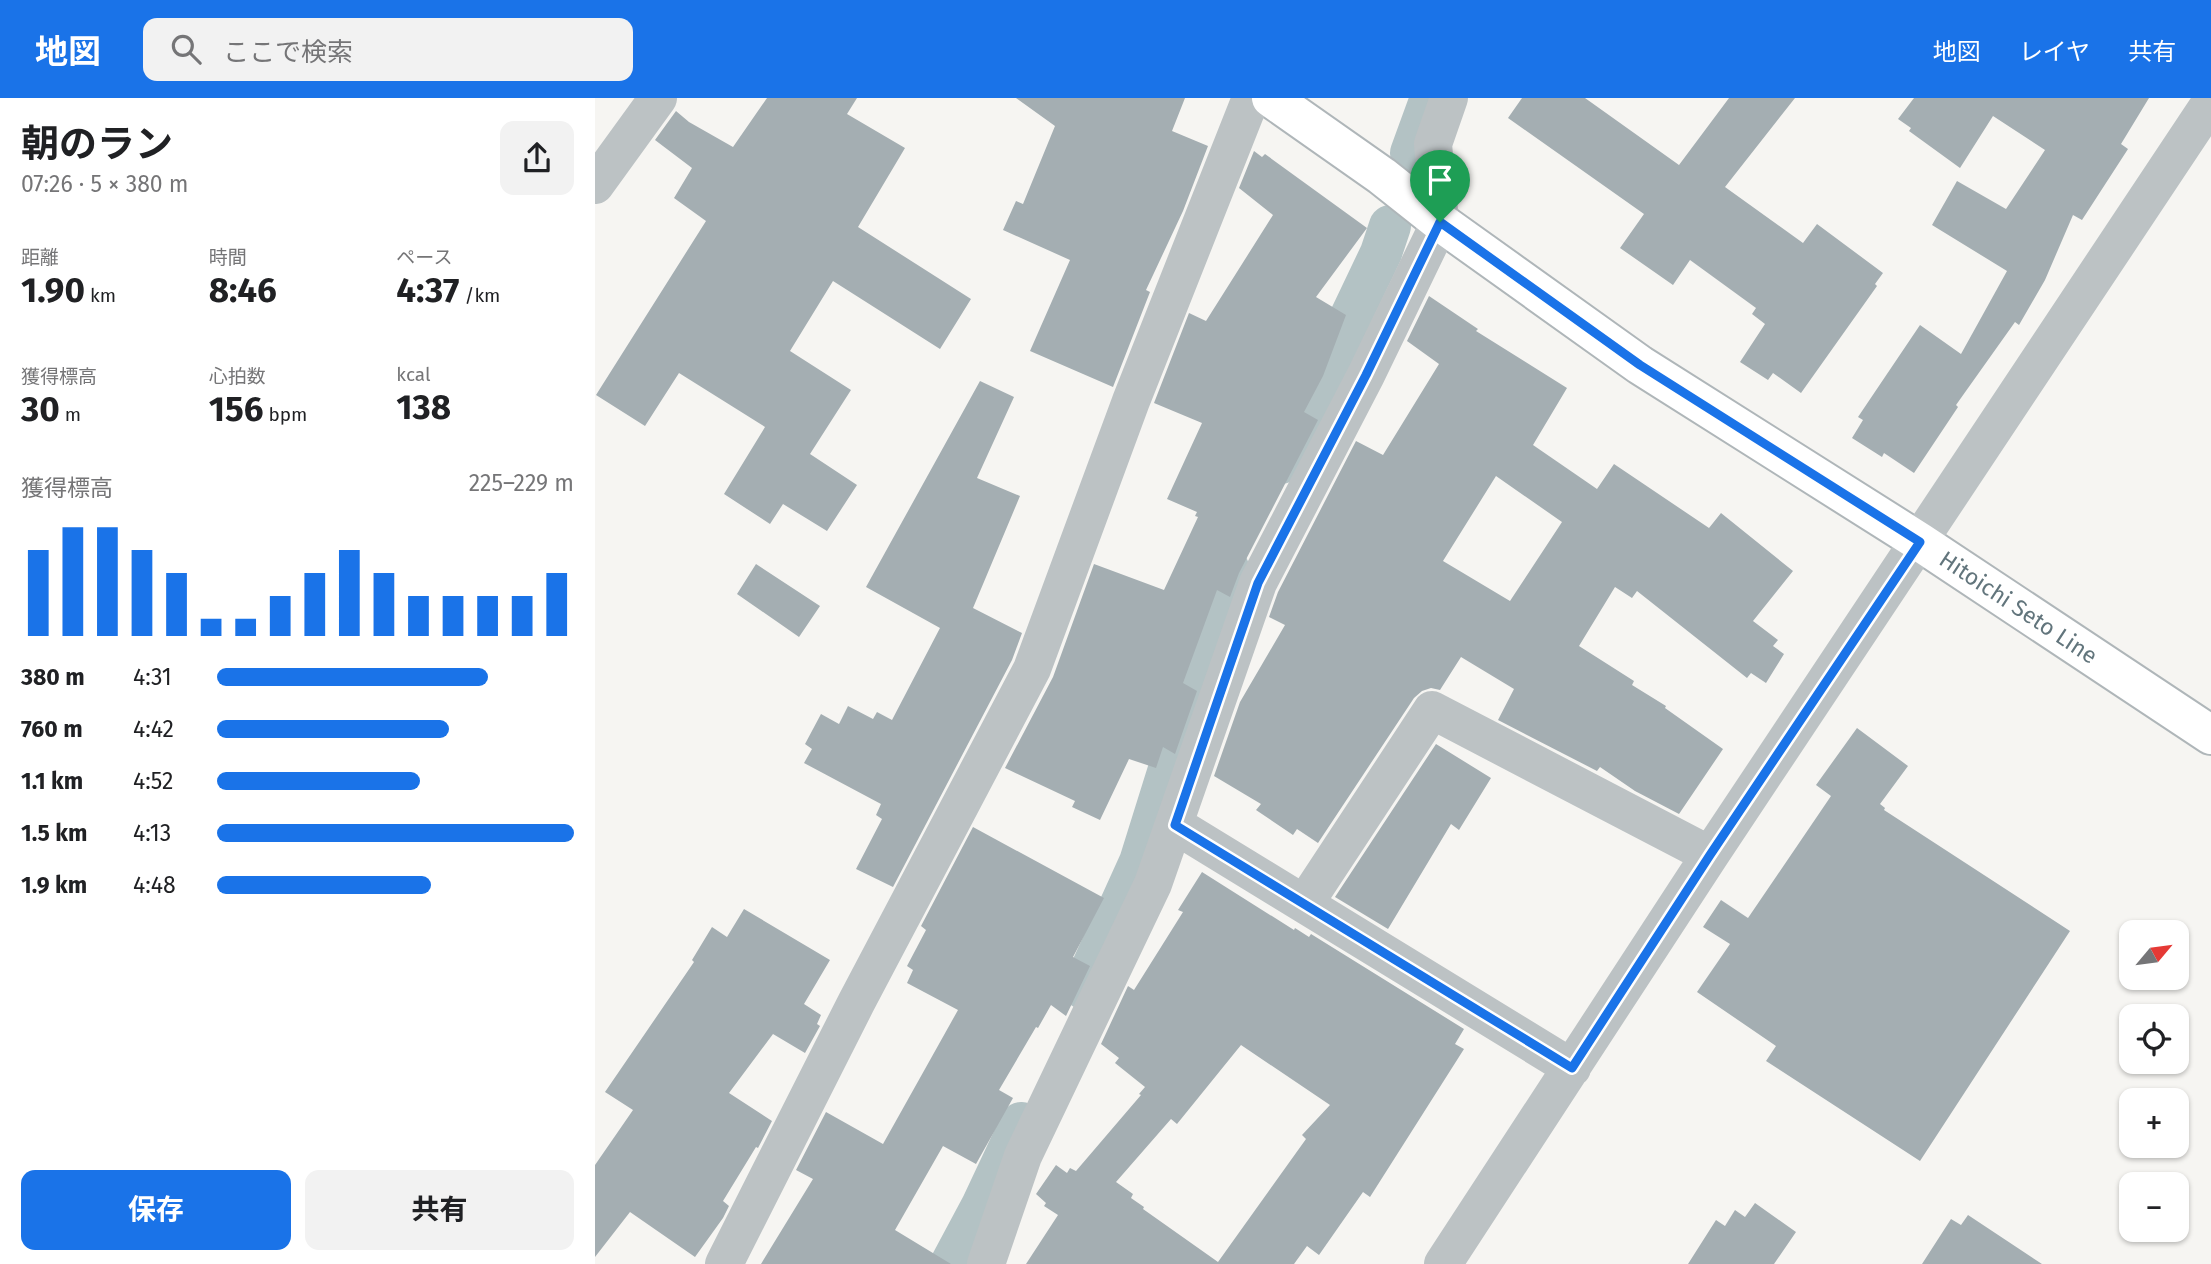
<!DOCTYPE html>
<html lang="ja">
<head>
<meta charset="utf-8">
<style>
	body { margin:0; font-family:"Fira Sans","Noto Sans JP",sans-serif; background:#f2f2f2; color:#202124; height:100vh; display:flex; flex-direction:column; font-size:26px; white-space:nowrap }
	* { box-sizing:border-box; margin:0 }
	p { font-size:23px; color:#757577 }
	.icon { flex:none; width:38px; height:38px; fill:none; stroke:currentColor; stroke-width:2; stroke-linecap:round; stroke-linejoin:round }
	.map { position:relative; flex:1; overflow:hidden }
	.panel { display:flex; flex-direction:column; background:#fff; width:595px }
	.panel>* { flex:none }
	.needle { width:46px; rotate:61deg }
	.tools { position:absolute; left:1524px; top:822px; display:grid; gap:14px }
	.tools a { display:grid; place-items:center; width:70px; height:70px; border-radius:14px; background:#fff; box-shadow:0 2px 5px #0004; font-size:35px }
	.pin { position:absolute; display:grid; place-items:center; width:60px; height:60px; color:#fff; margin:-72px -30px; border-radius:50% 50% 50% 0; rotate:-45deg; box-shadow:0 0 7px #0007 }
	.pin .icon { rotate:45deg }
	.round { display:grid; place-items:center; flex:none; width:74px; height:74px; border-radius:14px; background:#f2f2f2 }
	.overview { display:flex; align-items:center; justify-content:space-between; height:119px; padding:0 21px }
	h1 { font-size:38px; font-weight:700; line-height:52px }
	.figures { display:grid; grid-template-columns:repeat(3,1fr); gap:10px; height:119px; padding:7px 21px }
	.figures div { display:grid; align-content:center }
	.figures b { font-size:35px; font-weight:700 }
	.figures small { font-size:19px; font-weight:400 }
	.figures p { font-size:19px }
	.chart { height:196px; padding:14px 21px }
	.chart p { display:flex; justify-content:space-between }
	.chart svg { width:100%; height:126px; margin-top:7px; stroke:#1a73e8; stroke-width:6 }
	.cta { display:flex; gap:14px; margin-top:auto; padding:14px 21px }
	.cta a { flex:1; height:80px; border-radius:14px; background:#1a73e8; color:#fff; font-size:28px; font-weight:700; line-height:80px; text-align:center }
	.cta a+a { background:#f2f2f2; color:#202124 }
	ul { padding:0 21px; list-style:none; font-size:23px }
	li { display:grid; grid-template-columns:112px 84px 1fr; align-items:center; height:52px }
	li i { height:18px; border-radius:9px; background:#1a73e8 }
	header { display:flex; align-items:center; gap:42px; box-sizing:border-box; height:98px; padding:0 35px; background:#1a73e8; color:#fff }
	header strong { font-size:33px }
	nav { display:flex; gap:38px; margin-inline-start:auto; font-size:24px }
	.search { width:490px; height:63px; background:#f2f2f2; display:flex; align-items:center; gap:18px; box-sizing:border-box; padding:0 24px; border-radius:14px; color:#757577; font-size:26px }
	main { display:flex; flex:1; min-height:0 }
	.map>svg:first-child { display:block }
</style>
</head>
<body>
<header>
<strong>地図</strong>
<div class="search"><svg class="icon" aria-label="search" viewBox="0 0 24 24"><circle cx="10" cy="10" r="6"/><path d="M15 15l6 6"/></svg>ここで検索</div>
<nav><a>地図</a><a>レイヤ</a><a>共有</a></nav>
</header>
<main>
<section class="panel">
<div class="overview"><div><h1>朝のラン</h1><p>07:26 · 5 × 380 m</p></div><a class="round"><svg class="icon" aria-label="share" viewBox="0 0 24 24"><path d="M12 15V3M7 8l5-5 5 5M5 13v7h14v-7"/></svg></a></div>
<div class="figures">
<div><p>距離</p><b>1.90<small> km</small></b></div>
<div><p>時間</p><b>8:46</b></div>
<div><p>ペース</p><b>4:37<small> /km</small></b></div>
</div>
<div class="figures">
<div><p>獲得標高</p><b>30<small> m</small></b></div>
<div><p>心拍数</p><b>156<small> bpm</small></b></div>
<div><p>kcal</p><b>138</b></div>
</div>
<div class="chart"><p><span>獲得標高</span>225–229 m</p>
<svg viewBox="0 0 160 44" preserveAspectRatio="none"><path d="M5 44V14M15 44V6M25 44V6M35 44V14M45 44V22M55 44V38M65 44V38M75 44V30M85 44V22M95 44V14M105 44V22M115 44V30M125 44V30M135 44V30M145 44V30M155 44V22"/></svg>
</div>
<ul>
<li><b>380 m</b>4:31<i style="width:76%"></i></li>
<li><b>760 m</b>4:42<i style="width:65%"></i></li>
<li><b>1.1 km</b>4:52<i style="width:57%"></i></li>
<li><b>1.5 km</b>4:13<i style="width:100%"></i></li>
<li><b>1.9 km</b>4:48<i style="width:60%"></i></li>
</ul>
<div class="cta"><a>保存</a><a>共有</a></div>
</section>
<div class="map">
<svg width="1616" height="1166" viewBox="0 0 1616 1166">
	<rect width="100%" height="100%" fill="#f6f5f2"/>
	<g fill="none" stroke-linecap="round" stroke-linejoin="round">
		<path stroke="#b3c2c4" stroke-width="42" d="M816 55 836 0
			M686 365 786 155 795 128
			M488 890 545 764 585 636 615 506 633 470
			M356 1166 387 1108 426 1025"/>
	</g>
	<path fill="#a4aeb2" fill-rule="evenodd" d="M172 0H262L252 16 310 50 263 129 376 201 345 251 238 183 195 253 256 292 215 356 262 387 232 433 188 406 175 426 129 396 170 329 84 275 50 328 1 297 111 123 79 100 97 70 60 42 81 13 94 24 138 49Z
		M421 0H590L577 33 613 48 588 113 551 192 555 194 518 289 435 253 475 162 408 132 421 103 428 106 460 28Z
		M927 0H990L1084 67 1134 0H1200L1130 89 1208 145 1222 126 1288 175 1280 186 1282 188 1206 295 1178 275 1173 282 1145 264 1170 226 1157 216 1161 210 1095 162 1078 187 1025 150 1049 116 913 20Z
		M1319 0H1554L1526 46 1533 51 1487 122 1478 117 1450 182 1424 227 1420 224 1361 307 1363 309 1319 375 1289 355 1287 359 1257 340 1268 322 1263 319 1325 227 1366 256 1412 173 1337 127 1362 83 1411 111 1450 52 1398 18 1365 70 1314 33 1316 30 1303 21Z
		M659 53 667 59 670 56 772 130 721 199 751 217 728 278 709 314 723 322 644 475 635 499 622 492 588 585 602 593 580 656 568 649 561 670 534 661 505 722 477 709 480 703 410 670 458 579 499 466 569 492 603 419 600 418 602 414 572 401 607 325 559 305 594 215 611 223 678 117 644 90Z
		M834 198 883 231 881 233 972 290 938 347 1002 391 1019 366 1114 430 1126 415 1198 473 1158 523 1183 542 1178 548 1189 556 1171 585 1156 575 1152 580 1042 493 1037 500 1020 489 984 548 1039 583 1037 587 1071 608 1070 610 1128 651 1084 716 1040 693 1005 669 1002 673 903 622 919 591 866 559 845 592 836 590 827 593 819 600 723 745 702 731 698 737 661 712 666 706 619 678 645 604 690 527 674 519 683 494 761 343 788 357 844 266 812 243ZM901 378 967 424 915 503 848 463Z
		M385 283 419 299 382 380 425 398 378 510 427 535 417 562 298 789 261 771 287 721 281 717 286 706 209 665 217 651 210 646 226 616 244 626 253 608 278 621 282 614 297 622 345 530 271 489Z
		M161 466 225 508 204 539 142 496Z
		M1262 630 1313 668 1285 706 1290 710 1289 712 1475 833 1325 1063 1171 963 1181 948 1102 894 1135 846 1108 829 1126 802 1153 820 1236 698 1221 687Z
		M841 646 896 680 864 732 856 726 793 831 740 799Z
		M378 729 509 800 478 859 495 868 471 918 456 907 443 930 441 929 404 992 418 1000 381 1066 348 1048 300 1132 356 1166H166L218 1081 201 1072 231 1014 288 1046 363 912 312 885 318 872 312 868 331 832 326 828Z
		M607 774 699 832 700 830 714 839 716 836 869 931 860 946 869 951 775 1099 768 1094 724 1157 712 1148 699 1166H431L463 1117 449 1108 451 1105 441 1096 461 1067 472 1075 475 1070 481 1073 546 997 544 996 550 989 520 965 524 960 506 946 533 888 539 892 588 814 583 812ZM646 947 735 1007 707 1037 711 1041 623 1164 548 1111 549 1109 536 1100 538 1096 521 1084 576 1021 582 1026Z
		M149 811 235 862 209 906 226 917 222 926 225 928 210 955 178 936 134 995 177 1023 163 1050 161 1049 128 1103 134 1108 128 1120 100 1159 35 1114 0 1159V1067L38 1012 10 994 99 864 97 862 117 829 132 839Z
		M1160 1105 1201 1134 1179 1166H1093L1121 1122 1130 1128 1140 1112 1150 1119Z
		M1373 1117 1447 1166H1327L1356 1121 1366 1127Z"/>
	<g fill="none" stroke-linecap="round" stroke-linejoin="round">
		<g stroke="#afb6b9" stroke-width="42">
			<g id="secondary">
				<path id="s1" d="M676 0 787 78 845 124 1045 267 1325 444 1616 637"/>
			</g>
		</g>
		<path stroke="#bcc2c4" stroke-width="38" d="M0 87 63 0
			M580 727 977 970
			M710 805 837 612 1115 757
			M129 1166 261 905 437 571 536 303 656 0
			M391 1166 428 1058 558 786 663 485 771 277 845 124 838 46 854 0
			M848 1166 1115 757 1616 4"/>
		<use href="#secondary" stroke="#fff" stroke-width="38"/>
	</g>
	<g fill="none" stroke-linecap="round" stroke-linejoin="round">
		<g stroke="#fff" stroke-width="14">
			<path id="route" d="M845 124 1045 267 1325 444 1115 757 977 970 580 727 663 485 771 277Z"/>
		</g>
		<use href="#route" stroke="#1a73e8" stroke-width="9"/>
	</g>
	<g text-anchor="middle" stroke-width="7" stroke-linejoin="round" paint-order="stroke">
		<g font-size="23" fill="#62757c" stroke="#fff">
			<text dy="8" stroke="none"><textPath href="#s1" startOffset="905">Hitoichi Seto Line</textPath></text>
		</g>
	</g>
</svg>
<div class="tools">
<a><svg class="needle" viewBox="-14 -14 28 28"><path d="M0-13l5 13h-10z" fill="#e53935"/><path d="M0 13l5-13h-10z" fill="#757577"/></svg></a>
<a><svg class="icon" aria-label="locate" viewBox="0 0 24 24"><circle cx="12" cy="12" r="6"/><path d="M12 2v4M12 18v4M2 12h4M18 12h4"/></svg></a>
<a>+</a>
<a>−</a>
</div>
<div class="pin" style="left:845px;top:124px;background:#1e9e55"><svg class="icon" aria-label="arrive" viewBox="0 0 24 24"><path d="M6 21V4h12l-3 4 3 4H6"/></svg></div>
</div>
</main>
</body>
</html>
